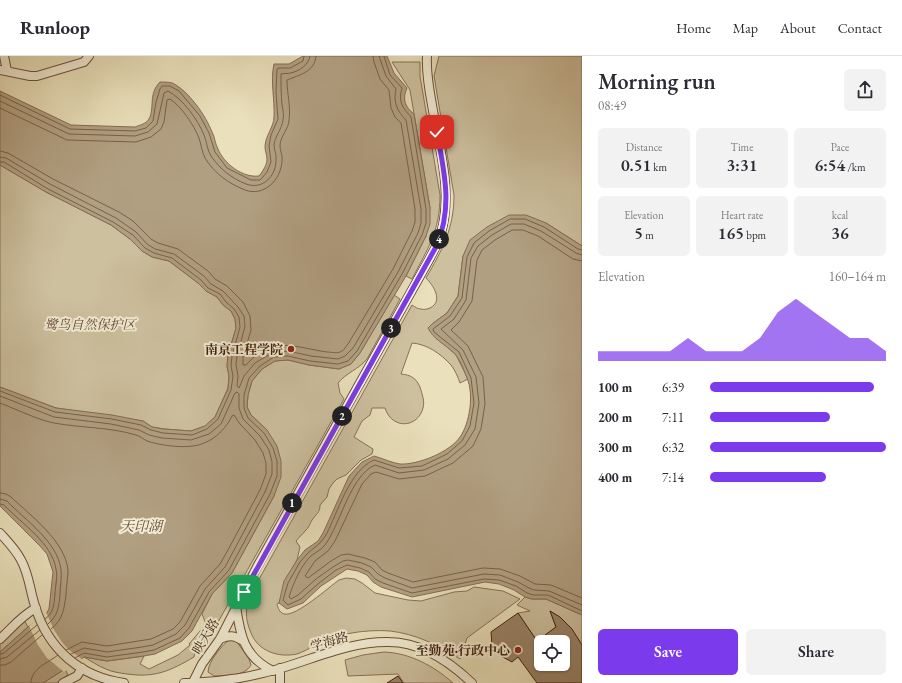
<!DOCTYPE html>
<html lang="en">
<head>
<meta charset="utf-8">
<style>
	body { margin:0; font-family:"EB Garamond","Noto Serif SC",serif; background:#f2f2f3; color:#2b2b33; height:100vh; display:flex; flex-direction:column; font-size:15px; white-space:nowrap }
	* { box-sizing:border-box; margin:0 }
	p { font-size:13px; color:#7c7c81 }
	.icon { flex:none; width:22px; height:22px; fill:none; stroke:currentColor; stroke-width:2; stroke-linecap:round; stroke-linejoin:round }
	.map { position:relative; flex:1; overflow:hidden }
	.side { display:flex; flex-direction:column; background:#fff; width:320px }
	.side>* { flex:none }
	.fabs { position:absolute; left:534px; top:579px; display:grid; gap:8px }
	.fabs a { display:grid; place-items:center; width:36px; height:36px; border-radius:6px; background:#fff; box-shadow:0 1px 3px #0004; font-size:20px }
	.pin { position:absolute; display:grid; place-items:center; width:34px; height:34px; color:#fff; margin:-17px; border-radius:8px; box-shadow:0 2px 6px #0006 }
	.km { position:absolute; width:20px; height:20px; margin:-10px; border-radius:50%; background:#222; color:#fff; font-size:11px; line-height:20px; text-align:center }
	.round { display:grid; place-items:center; flex:none; width:42px; height:42px; border-radius:6px; background:#f2f2f3 }
	.overview { display:flex; align-items:center; justify-content:space-between; height:68px; padding:0 16px }
	h1 { font-size:22px; font-weight:600; line-height:30px }
	.metrics { display:grid; grid-template-columns:repeat(3,1fr); gap:6px; height:68px; padding:4px 16px }
	.metrics div { display:grid; align-content:center; border-radius:6px; background:#f2f2f3; text-align:center }
	.metrics b { font-size:17px; font-weight:600 }
	.metrics small { font-size:11px; font-weight:400 }
	.metrics p { font-size:11px }
	.chart { height:112px; padding:8px 16px }
	.chart p { display:flex; justify-content:space-between }
	.chart svg { width:100%; height:72px; margin-top:4px; fill:#7c3aed; opacity:.7 }
	.button { display:flex; gap:8px; margin-top:auto; padding:8px 16px }
	.button a { flex:1; height:46px; border-radius:6px; background:#7c3aed; color:#fff; font-size:16px; font-weight:600; line-height:46px; text-align:center }
	.button a+a { background:#f2f2f3; color:#2b2b33 }
	ul { padding:0 16px; list-style:none; font-size:13px }
	li { display:grid; grid-template-columns:64px 48px 1fr; align-items:center; height:30px }
	li i { height:10px; border-radius:5px; background:#7c3aed }
	header { display:flex; align-items:center; gap:24px; box-sizing:border-box; height:56px; padding:0 20px; background:#fff; border-bottom:1px solid #e1e1e2 }
	header strong { font-size:19px }
	nav { display:flex; gap:22px; margin-inline-start:auto; font-size:14px }
	main { display:flex; flex:1; min-height:0 }
	.map>svg:first-child { display:block }
</style>
</head>
<body>
<header>
<strong>Runloop</strong>
<nav><a>Home</a><a>Map</a><a>About</a><a>Contact</a></nav>
</header>
<main>
<div class="map">
<svg width="582" height="627" viewBox="0 0 582 627">
	<rect width="100%" height="100%" fill="#eae1bc"/>
	<filter id="stains"><feTurbulence type="fractalNoise" baseFrequency=".005" numOctaves="4"/><feColorMatrix values="0 0 0 0 .2 0 0 0 0 .09 0 0 0 0 .02 0 0 0 .5 -.17"/></filter>
	<radialGradient id="worn" r=".72"><stop offset=".6" stop-color="#630" stop-opacity="0"/><stop offset="1" stop-color="#630" stop-opacity=".3"/></radialGradient>
	<path fill="#cdc09f" stroke="#887057" d="M439 0H582V190L546 167 463 200 458 240 447 257 432 268 445 289 456 299 468 323 460 327C458 321 455 314 451 309 441 298 427 288 412 287L401 318C411 319 416 322 420 331 422 338 425 345 423 352 418 372 392 374 385 352H372L370 359 362 365 354 381 373 393 372 398 361 404 346 419 337 423 333 427 329 433 327 441 320 449C320 457 316 458 312 464 310 467 309 472 305 475 302 479 299 481 296 485L300 491 297 504 279 547 277 548C278 552 279 556 284 558 296 561 329 531 339 524L346 522 355 523 362 527 375 537 408 544 421 545 454 536 467 535 474 531 503 535 520 543 467 582 460 603C438 589 416 578 390 575 377 574 360 575 347 578 337 580 326 585 316 589 310 592 303 596 297 598 278 602 258 595 251 577 244 560 245 550 253 534L412 249C415 251 418 253 421 253 425 254 427 253 430 252 444 245 433 229 426 222 442 194 454 173 454 139L434 20Z
		M392 6H420V20L440 139C440 175 428 192 412 223L406 220 426 180 430 152 410 34Z
		M0 109 46 136 111 169 130 183 142 195 152 201 169 205 198 227 206 235 217 241 223 249 231 255 235 263 236 272 228 299 227 310 229 320 228 332 215 361 205 370 191 375 164 373 152 371 143 365 56 352 0 331Z
		M394 239 400 243 367 303C359 313 346 317 338 327L340 337 344 343 213 575 199 594 195 595 194 601C170 615 155 622 127 618 120 617 112 616 106 613 98 610 91 605 84 601L107 605 144 600 140 608 149 613 178 599 190 589 189 588 206 568 202 558 212 538 232 517 274 440 267 374 251 359 247 351 248 339 252 325 262 313 275 305 288 304 309 309 339 313 351 308 360 297Z
		M525 541 532 543H546L582 559V589C573 575 565 564 550 555L556 571 537 585 518 557 530 555 517 549Z
		M24 564 28 571 0 596V586Z
		M230 583 237 586 249 603 251 609C244 621 226 619 214 620L208 616C208 606 222 589 230 583Z
		M384 596C410 597 434 610 453 627H404L398 618 348 620 345 604 363 599Z
		M65 613 68 619 56 627H43Z"/>
	<path fill="#b19f81" stroke="#856c53" d="M303 0H387L394 17 407 32C402 43 405 51 414 58L430 152V168L426 180 406 220 360 297 351 308 339 313 309 309 288 304 275 305 262 313 252 325 248 339 247 351 251 359 267 374 277 390 281 405V421L274 440 232 517 212 538 192 575 182 585 155 598 144 600 107 605 84 601 43 627H0V596L28 571 46 558 49 553 53 516 47 498 40 490 0 450V331L56 352 112 359 143 365 152 371 164 373 191 375 205 370 215 361 228 333 229 320 227 310 228 299 236 272 235 263 231 255 223 249 217 241 206 235 198 227 169 205 152 201 142 195 130 183 111 169 46 136 0 109V35L71 69 135 71C140 69 146 68 149 63 155 52 148 38 160 26 164 26 169 26 172 27 188 34 206 60 212 76 215 81 215 88 218 93 224 108 243 122 259 120 263 115 267 109 267 103 267 99 265 95 265 91 265 80 274 71 274 61 275 43 270 26 274 8H289Z
		M509 159H526L546 167 582 190V559L546 543H532L525 541 514 534 499 528 485 526 412 541 381 531 373 526 367 519 358 515 347 513 321 530 303 547 287 553 279 547 284 525 297 504 305 494 318 485 323 477 349 420 362 406 374 400C382 402 392 407 400 408 418 409 450 396 460 381 470 367 474 338 467 322 464 314 460 303 454 297 446 289 433 283 428 272L432 268 447 257 458 240 463 200 470 184 487 171Z"/>
	<path fill="#eae1bc" d="M46 556 54 574 62 586 69 594 82 603 64 616 47 602 38 589 29 570Z"/>
	<g fill="none" stroke-linecap="round" stroke-linejoin="round">
		<path stroke="#7a6048" stroke-width="1" d="M0 39 70 73 135 75 146 72 153 65 156 46 160 33 162 30H170L179 35 200 60 209 77 215 96 227 112 251 124H260L262 122 267 116 271 106 269 90 271 79 278 63 276 36 277 13 279 12H290L303 5 304 0
			M0 45 69 78 135 80 148 76 157 68 164 37 168 35C183 43 198 64 204 79 207 86 207 94 211 100 220 113 231 122 246 128 262 134 276 121 276 104 277 99 274 94 274 89 275 80 282 73 283 64 284 59 283 54 282 49 281 39 281 29 281 18 285 17 287 18 291 17 299 15 309 9 310 0
			M0 52 67 84 136 86 151 81 161 73 164 66 167 44 170 43C181 50 194 69 199 82 201 88 202 96 205 102 215 118 228 127 245 134 264 141 281 124 282 105 283 100 280 95 280 90 280 80 289 73 289 64 291 51 287 38 287 24 299 19 315 16 316 0
			M0 95 8 97 53 123 119 156 133 165 151 183 158 187 178 193 208 215 215 223 227 230 243 246 250 260 251 274 243 301V309H246C273 279 292 291 327 296 331 296 338 298 342 295 344 294 346 290 348 288L393 213 412 175 415 166V153L401 67 395 61 391 52 389 34 380 23 374 6 373 0
			M0 101 6 102 50 128 116 162 136 176 147 188 155 193 174 198 204 220 211 228 223 235 238 251 244 260 245 270 237 300 236 309 238 320 237 330 239 332 244 320 255 307 272 297 288 295 311 300 338 303 345 300 353 292 398 216 418 177 421 167V153L406 64C397 55 393 46 396 33L386 20 379 0
			M0 106H4L48 133 113 166 133 179 145 192 154 197 172 202 201 224 208 232 220 238 226 246 234 253 239 261 240 271 232 300 231 310 233 320 231 334 218 363 207 373 192 379 163 377 151 374 141 369 112 363 55 356 0 335
			M582 194 578 193 544 171 525 163H510L489 175 474 187 467 201 462 242 450 260 433 273 434 276 459 296 471 322 474 347 470 370 462 385 447 398 422 410 399 412 374 404C349 415 338 456 326 479L320 487 308 497 300 506 288 527 283 544 288 549 301 543 319 527 336 514 347 509 360 512 369 516 375 523 383 527 412 537 484 523 499 524 516 530 527 537 533 539H548L582 555
			M582 199 576 197 541 175 524 168H511L492 179 478 190 471 202 466 244 454 263 441 273 463 294 476 321 479 347 475 373 465 389 448 403 424 414 399 417 375 409C350 420 341 467 325 489 321 494 316 496 311 500 301 509 293 528 289 541L291 543 298 539 316 523 333 511 343 505 348 504 362 507 371 511 378 518 385 522 412 532 484 518 500 519 518 526 529 532 534 534 549 535 582 549
			M582 205 573 203 538 180 523 174H512L495 184 482 194 477 204 472 245 459 266 451 274 468 290 483 321 485 348 481 373 473 390 453 407 425 420 399 423 376 416 371 418 362 428 335 485 328 495 315 505 305 520 308 522 331 505 341 499 348 498 365 502 375 506 382 514 388 517 413 526 483 512 500 513 520 520 535 528 551 529 582 542
			M0 340 54 361 111 368 139 374 149 379 162 382 191 384 209 378 221 368 235 337 237 336 239 338V352L243 363 260 380 269 394 272 406V418L265 436 225 511 205 533 185 569 176 578 153 589 142 591 107 596 84 592 71 598
			M0 347C16 353 38 364 54 367 81 372 110 371 136 379 140 380 143 383 147 385 159 389 180 392 193 390 210 388 225 375 232 360L234 359 240 368 255 384 263 397 266 407V418L260 434 228 494 220 508 200 530 180 566 173 573 151 583 107 590 82 586 66 594
			M0 437 6 438 11 441C31 460 65 485 68 514 68 522 66 531 66 539 64 553 63 564 51 573
			M0 443 7 445C26 465 58 486 61 514 62 521 60 530 60 538 59 550 58 560 48 568
			M0 448 4 449C22 468 52 487 56 513 58 521 55 531 55 538 54 548 54 557 45 563
			M0 598 4 597 37 569
			M75 602 84 597 107 601 143 596 154 594 180 582 189 572 209 536 229 514 270 438 277 420V405L273 392 264 377 248 362 244 352V339L249 322 260 310 274 301 288 300 310 305 338 308 348 305 357 295 402 218 422 179 426 167V153L411 61C402 51 398 46 402 32L390 19 384 0
			M0 603 7 601 40 574
			M0 609H5L11 606 42 579
			M31 627C31 612 48 607 58 599"/>
	</g>
	<path fill="#998469" stroke="#42200f" fill-rule="evenodd" d="M550 555 560 561 572 573 582 589V627H537L518 601 512 606 499 599 492 590 491 576 518 557 537 585 556 571ZM541 586H563V608H541Z
		M398 620 403 627H387Z"/>
	<g fill="none" stroke-linecap="round" stroke-linejoin="round">
		<g stroke="#6c503a" stroke-width="10">
			<path id="minor" d="M4 0 7 15
				M0 14 30 20H37L84 6 89 0
				M0 477C8 486 16 494 21 504 29 518 30 535 35 550 48 593 80 621 124 627
				M236 550C240 579 244 601 273 615
				M0 583C12 572 21 560 36 552
				M220 583C229 579 234 579 243 585
				M280 612V627
				M63 627 77 620 82 612
				M184 627C200 626 216 626 232 623 245 622 258 618 271 615 310 605 348 585 389 586 420 586 450 606 472 627
				M193 627V626L202 608 220 583 258 509 430 202C434 194 439 186 441 177 453 135 439 91 432 49 429 33 426 16 427 0"/>
		</g>
		<use href="#minor" stroke="#f1ecd3" stroke-width="8"/>
	</g>
	<g fill="none" stroke-linecap="round" stroke-linejoin="round">
		<g stroke="#fff" stroke-width="8">
			<path id="route" d="M244 536 437 189C453 149 444 116 437 76"/>
		</g>
		<use href="#route" stroke="#7c3aed" stroke-width="5"/>
	</g>
	<g fill="#8f2418" stroke="#f1ecd3" stroke-width="1.5">
		<circle cx="291" cy="293" r="4"/>
		<circle cx="518" cy="594" r="4"/>
	</g>
	<g text-anchor="middle" stroke-width="4" stroke-linejoin="round" paint-order="stroke">
		<g font-size="13" font-style="italic" fill="#654833" stroke="#f1ecd3">
			<text x="90" y="273">鹭鸟自然保护区</text>
		</g>
		<g font-size="13" font-weight="bold" fill="#42200f" stroke="#f1ecd3" text-anchor="end">
			<text x="283" y="298">南京工程学院</text>
			<text x="510" y="599">至勤苑·行政中心</text>
		</g>
		<g font-size="13" fill="#42200f" stroke="#f1ecd3">
			<text transform="translate(205 580) rotate(-59)" y="5">映天路</text>
			<text transform="translate(329 585) rotate(-16)" y="5">学海路</text>
		</g>
		<g font-size="14" font-style="italic" fill="#694c37" stroke="#f1ecd3">
			<text x="141" y="475">天印湖</text>
		</g>
	</g>
	<rect width="100%" height="100%" filter="url(#stains)"/>
	<rect width="100%" height="100%" fill="url(#worn)"/>
</svg>
<div class="fabs">
<a><svg class="icon" aria-label="locate" viewBox="0 0 24 24"><circle cx="12" cy="12" r="6"/><path d="M12 2v4M12 18v4M2 12h4M18 12h4"/></svg></a>
</div>
<div class="pin" style="left:244px;top:536px;background:#1e9e55"><svg class="icon" aria-label="arrive" viewBox="0 0 24 24"><path d="M6 21V4h12l-3 4 3 4H6"/></svg></div>
<div class="pin" style="left:437px;top:76px;background:#d93025"><svg class="icon" aria-label="check" viewBox="0 0 24 24"><path d="M5 12l5 5 9-10"/></svg></div>
<b class="km" style="left:292px;top:447px">1</b>
<b class="km" style="left:342px;top:360px">2</b>
<b class="km" style="left:391px;top:272px">3</b>
<b class="km" style="left:439px;top:183px">4</b>
</div>
<section class="side">
<div class="overview"><div><h1>Morning run</h1><p>08:49</p></div><a class="round"><svg class="icon" aria-label="share" viewBox="0 0 24 24"><path d="M12 15V3M7 8l5-5 5 5M5 13v7h14v-7"/></svg></a></div>
<div class="metrics">
<div><p>Distance</p><b>0.51<small> km</small></b></div>
<div><p>Time</p><b>3:31</b></div>
<div><p>Pace</p><b>6:54<small> /km</small></b></div>
</div>
<div class="metrics">
<div><p>Elevation</p><b>5<small> m</small></b></div>
<div><p>Heart rate</p><b>165<small> bpm</small></b></div>
<div><p>kcal</p><b>36</b></div>
</div>
<div class="chart"><p><span>Elevation</span>160–164 m</p>
<svg viewBox="0 0 160 44" preserveAspectRatio="none"><path d="M0 44V38L10 38L20 38L30 38L40 38L50 30L60 38L70 38L80 38L90 30L100 14L110 6L120 14L130 22L140 30L150 30L160 38V44z"/></svg>
</div>
<ul>
<li><b>100 m</b>6:39<i style="width:93%"></i></li>
<li><b>200 m</b>7:11<i style="width:68%"></i></li>
<li><b>300 m</b>6:32<i style="width:100%"></i></li>
<li><b>400 m</b>7:14<i style="width:66%"></i></li>
</ul>
<div class="button"><a>Save</a><a>Share</a></div>
</section>
</main>
</body>
</html>
